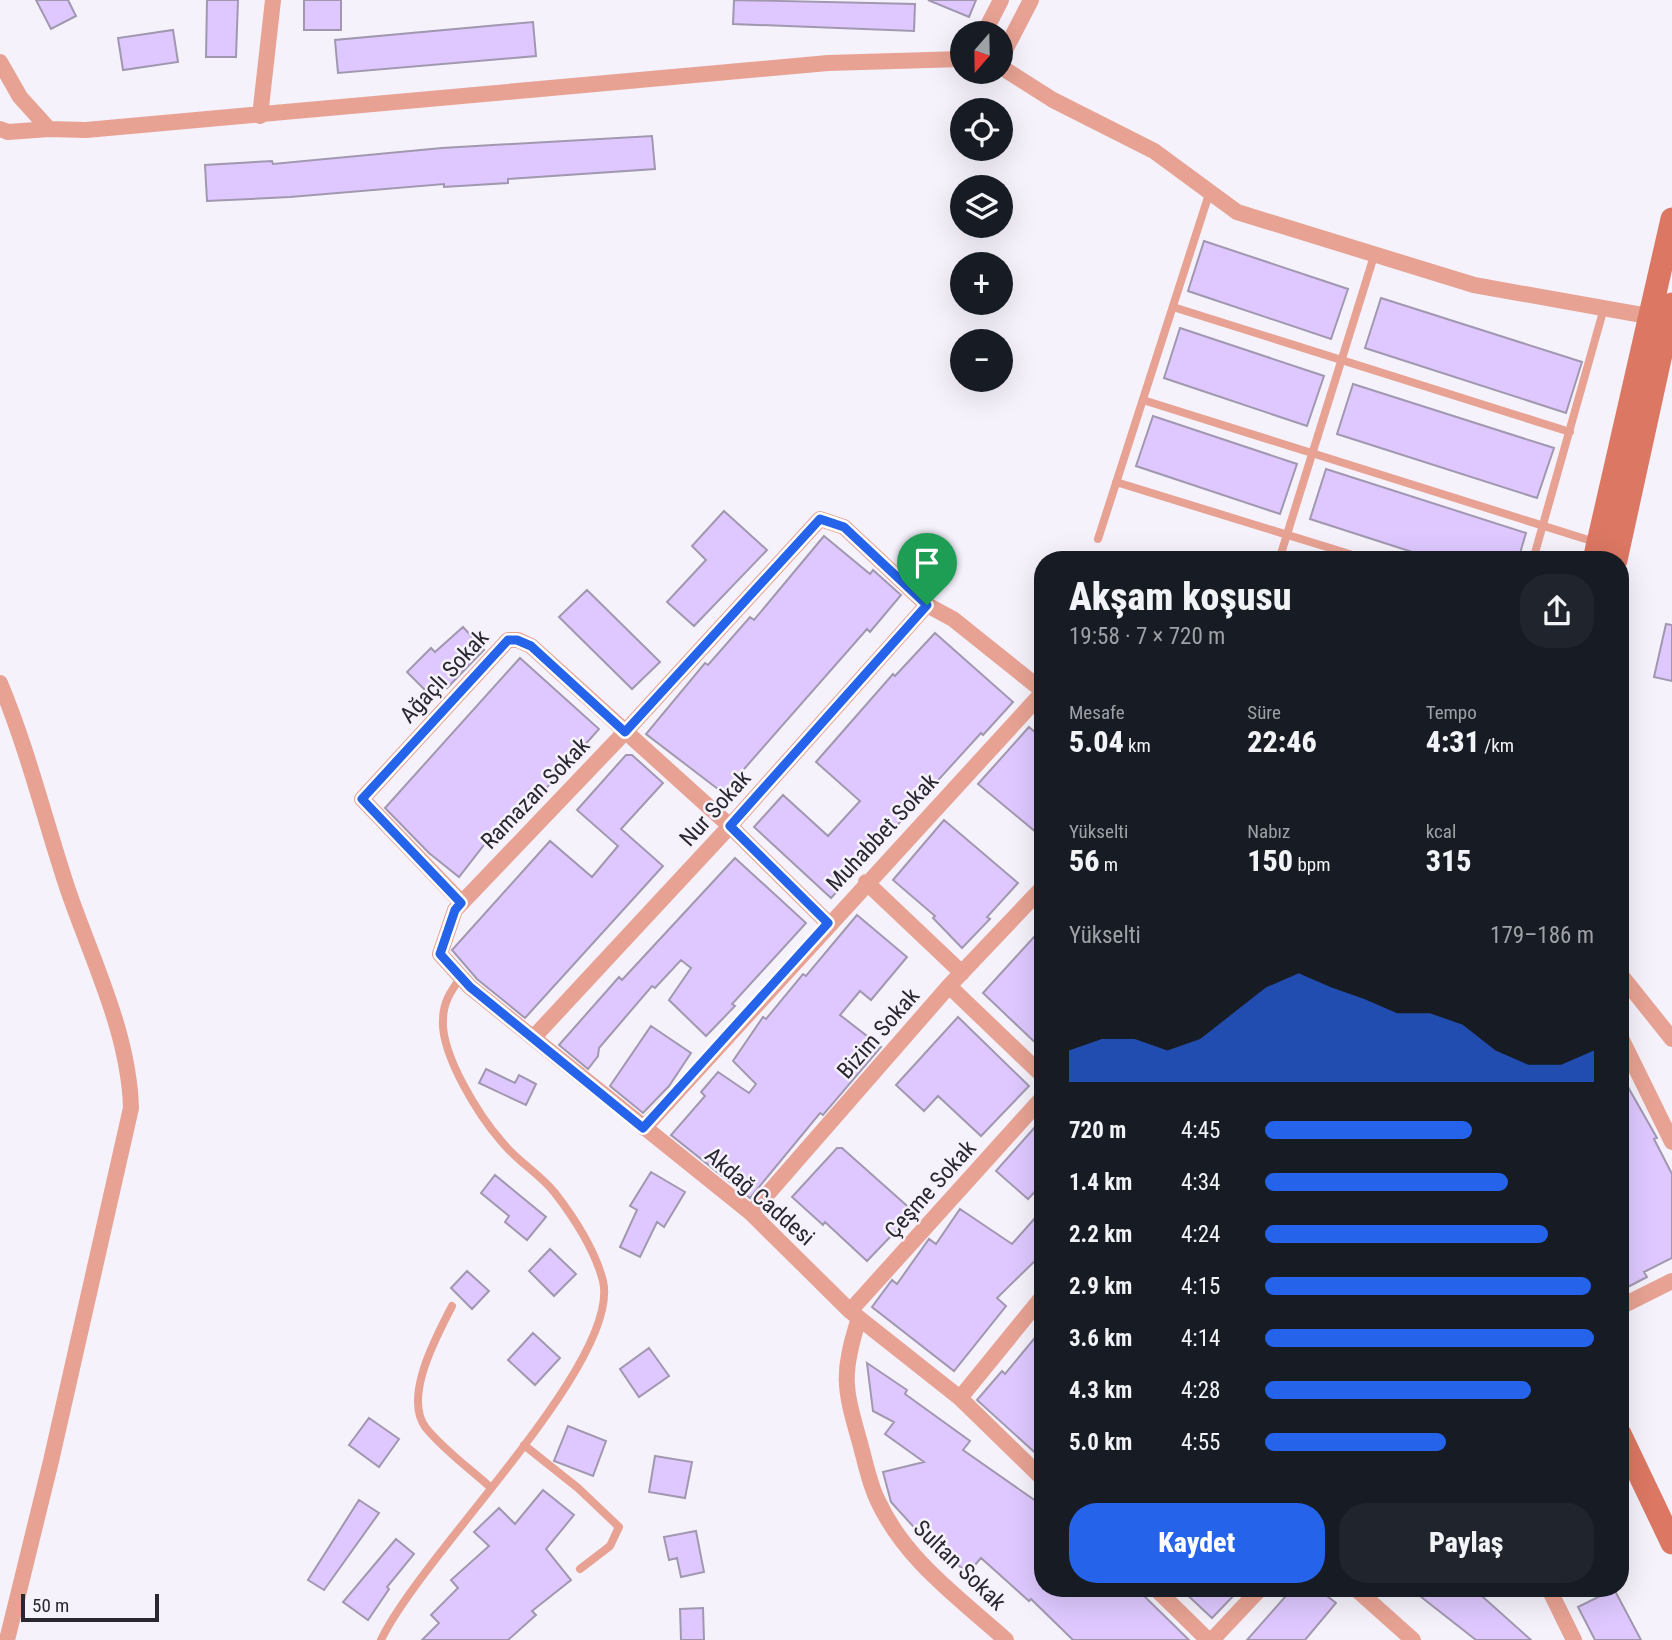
<!DOCTYPE html>
<html lang="tr">
<head>
<meta charset="utf-8">
<style>
	body { margin:0; font-family:"Roboto Condensed",sans-serif; background:#20242c; color:#f1f3f6; height:100vh; display:flex; flex-direction:column; font-size:26px; white-space:nowrap }
	* { box-sizing:border-box; margin:0 }
	p { font-size:23px; color:#9ea1a6 }
	.icon { flex:none; width:38px; height:38px; fill:none; stroke:currentColor; stroke-width:2; stroke-linecap:round; stroke-linejoin:round }
	.map { position:relative; flex:1; overflow:hidden }
	.sheet { position:absolute; left:1034px; top:551px; width:595px; height:1046px; display:flex; flex-direction:column; background:#171b24; border-radius:28px; box-shadow:0 7px 28px #0002 }
	.sheet>* { flex:none }
	.needle { width:46px; rotate:200deg }
	.fabs { position:absolute; left:950px; top:21px; display:grid; gap:14px }
	.fabs a { display:grid; place-items:center; width:63px; height:63px; border-radius:50%; background:#171b24; box-shadow:0 7px 28px #0002; font-size:35px }
	.scale { position:absolute; left:21px; bottom:18px; width:138px; box-sizing:border-box; padding-left:7px; border:4px solid #2a2731; border-top:0; font-size:19px; line-height:24px; white-space:nowrap; color:#2a2731; -webkit-text-stroke:5px #f5f2fc; paint-order:stroke }
	.pin { position:absolute; display:grid; place-items:center; width:60px; height:60px; color:#fff; margin:-72px -30px; border-radius:50% 50% 50% 0; rotate:-45deg; box-shadow:0 0 7px #0007 }
	.pin .icon { rotate:45deg }
	.round { display:grid; place-items:center; flex:none; width:74px; height:74px; border-radius:28px; background:#20242c }
	.head { display:flex; align-items:center; justify-content:space-between; height:119px; padding:0 35px }
	h1 { font-size:38px; font-weight:800; line-height:52px }
	.figures { display:grid; grid-template-columns:repeat(3,1fr); gap:10px; height:119px; padding:7px 35px }
	.figures div { display:grid; align-content:center }
	.figures b { font-size:30px; font-weight:800 }
	.figures small { font-size:19px; font-weight:400 }
	.figures p { font-size:19px }
	.chart { height:196px; padding:14px 35px }
	.chart p { display:flex; justify-content:space-between }
	.chart svg { width:100%; height:126px; margin-top:7px; fill:#2563eb; opacity:.7 }
	.action { display:flex; gap:14px; margin-top:auto; padding:14px 35px }
	.action a { flex:1; height:80px; border-radius:28px; background:#2563eb; color:#fff; font-size:28px; font-weight:800; line-height:80px; text-align:center }
	.action a+a { background:#20242c; color:#f1f3f6 }
	ul { padding:0 35px; list-style:none; font-size:23px }
	li { display:grid; grid-template-columns:112px 84px 1fr; align-items:center; height:52px }
	li i { height:18px; border-radius:9px; background:#2563eb }
	.map>svg:first-child { display:block }
</style>
</head>
<body>
<div class="map">
<svg width="1672" height="1640" viewBox="0 0 1672 1640">
	<rect width="100%" height="100%" fill="#f5f2fc"/>
	<path fill="#dec8ff" stroke="#a198af" stroke-width="2" d="M36 0H68L76 16 51 29Z
		M207 0H238L236 57H206Z
		M304 0H341V30H304Z
		M734 0 915 4 914 31 733 24Z
		M928 0H976L969 17Z
		M533 22 536 56 338 73 335 40Z
		M173 30 178 62 123 70 118 38Z
		M652 136 655 169 508 179V183L444 187V184L290 197 207 201 205 165 272 161 273 164 442 148Z
		M1204 241 1348 289 1331 339 1188 291Z
		M1381 298 1582 362 1566 413 1365 348Z
		M1180 328 1324 376 1307 426 1164 378Z
		M1353 384 1554 448 1537 498 1337 434Z
		M1153 416 1297 464 1280 514 1136 466Z
		M1326 469 1526 533 1518 560H1437L1310 519Z
		M724 511 767 550 694 626 667 602 706 560 692 546Z
		M824 536 870 574 873 570 901 595 870 632 867 629 723 793 646 734 705 663 708 665 750 617 754 620Z
		M587 590 660 662 632 689 559 617Z
		M1666 624 1672 625V681L1654 677Z
		M463 627 484 650 447 688 443 684 431 696 407 672 431 648 435 652Z
		M935 633 1013 702 983 735 981 733 831 898 754 827 783 795 828 836 860 801 816 762 893 674 895 676Z
		M520 658 599 729 534 802 530 798 495 839 491 836 459 877 429 853 385 808Z
		M1029 727 1043 739V838L978 784Z
		M626 755H632L663 783 621 829 663 866 525 1018 477 979 452 950 550 841 592 877 618 846 577 810Z
		M944 820 1018 883 987 917 990 919 962 948 933 918 935 916 893 880Z
		M735 858 806 923 732 1004 735 1006 706 1036 669 1000 691 968 681 960 655 988 652 986 599 1048 598 1056 588 1069 559 1045 619 977 622 980Z
		M857 915 907 957 871 1000 860 991 840 1015 881 1047 823 1115 820 1113 750 1198 671 1135 705 1096 701 1092 718 1072 749 1093 756 1084 733 1061 763 1017 766 1019 803 974 806 976Z
		M1043 927V1050L983 993Z
		M958 1017 1029 1086 981 1136 938 1096 924 1111 896 1085Z
		M651 1026 691 1053 669 1086 643 1113 610 1086Z
		M486 1069 515 1083 519 1075 536 1084 526 1105 479 1083Z
		M1620 1073 1657 1138 1654 1139 1672 1174V1258L1644 1272 1647 1277 1620 1291Z
		M1043 1118V1183L1028 1199 996 1171Z
		M837 1148H842L914 1212 867 1261 825 1222 823 1225 792 1197Z
		M651 1172 685 1192 664 1227 657 1222 640 1257 620 1247 637 1210 630 1206Z
		M495 1175 546 1217 527 1240 505 1222 509 1216 481 1193Z
		M960 1209 1012 1244 1043 1209V1253L997 1298 1006 1306 954 1371 872 1307 892 1280 897 1284 929 1239 936 1244Z
		M550 1249 576 1274 554 1296 529 1271Z
		M467 1271 489 1291 472 1309 451 1288Z
		M1043 1328V1460L977 1400 1002 1371 1005 1374Z
		M533 1333 560 1358 535 1385 508 1360Z
		M649 1348 669 1376 639 1397 620 1369Z
		M867 1363 907 1390 905 1394 970 1441 963 1450 1043 1506V1589H1137L1189 1640H1073L1031 1599 1029 1601 981 1558 968 1573 921 1535 891 1502 883 1472 924 1462 885 1434 894 1422 873 1411Z
		M369 1418 399 1439 379 1467 349 1445Z
		M568 1426 606 1441 593 1476 554 1461Z
		M655 1456 692 1462 685 1498 649 1492Z
		M543 1490 574 1515 546 1549 571 1580 532 1611 536 1615 508 1640H422L439 1623 431 1615 458 1588 451 1580 489 1546 474 1532 499 1508 515 1524Z
		M359 1500 379 1513 324 1590 308 1580Z
		M696 1531 704 1572 681 1577 677 1558 669 1560 664 1537Z
		M396 1539 414 1554 387 1587 389 1589 368 1620 343 1602Z
		M1181 1589H1240L1212 1618Z
		M1292 1589H1318L1336 1603 1305 1640H1247Z
		M1411 1589H1474L1531 1640H1476Z
		M1614 1589 1641 1640H1595L1578 1607Z
		M703 1608 704 1640H681L680 1609Z"/>
	<g fill="none" stroke-linecap="round" stroke-linejoin="round">
		<path stroke="#e7a293" stroke-width="8" d="M1173 307 1570 432
			M1143 400 1595 542
			M1116 482 1369 560
			M1098 539 1210 191
			M1279 560 1374 256
			M1533 560 1604 308
			M452 1306C438 1334 402 1397 426 1428 444 1450 469 1468 490 1487
			M524 1445 578 1488 619 1527 610 1546 580 1569
			M381 1640C420 1556 622 1362 603 1281 595 1250 575 1219 555 1193 540 1174 517 1161 502 1142 479 1116 441 1055 443 1020 443 1002 451 991 461 977"/>
		<path stroke="#e7a293" stroke-width="16" d="M984 33 1001 0
			M1001 58 1031 0
			M0 62 20 97 49 129 86 130 828 63 962 59
			M1001 67 1053 100 1154 151 1237 212 1474 285 1659 318
			M260 116 273 0
			M0 129 8 132 49 129
			M0 683C28 750 45 821 68 890 92 960 129 1033 131 1108L51 1461 7 1640
			M1043 691 953 619 927 605 844 527 820 519 625 732 455 910 440 954 470 987 751 1213 850 1311 960 1398 1043 1479
			M866 882 962 973
			M462 903 362 799 508 640H518L531 646 730 826 828 923
			M1620 974 1672 1039
			M949 986 1043 1076
			M1620 1036 1672 1142
			M533 1038 730 826 927 605
			M644 1128 1043 692
			M751 1213 949 986 1043 887
			M1620 1307 1672 1281
			M850 1311 1043 1097
			M859 1318C841 1375 844 1387 860 1443 865 1461 869 1482 877 1499 904 1559 958 1597 1006 1640
			M960 1398 1043 1296
			M1156 1589 1208 1640
			M1356 1589 1413 1640
			M1549 1589 1574 1640
			M1212 1640 1260 1589"/>
		<path stroke="#db7763" stroke-width="23" d="M1594 560 1672 219
			M1616 560 1672 304
			M1620 1434 1672 1543"/>
	</g>
	<g fill="none" stroke-linecap="round" stroke-linejoin="round">
		<g stroke="#fff" stroke-width="14">
			<path id="route" d="M820 519 844 527 927 605 730 826 828 923 643 1128 470 987 440 954 455 910 461 903 362 799 508 640H517L531 646 625 732Z"/>
		</g>
		<use href="#route" stroke="#2563eb" stroke-width="9"/>
	</g>
	<g text-anchor="middle" stroke-width="5" stroke-linejoin="round" paint-order="stroke">
		<g font-size="23" fill="#2a2731" stroke="#f5f2fc">
			<text transform="translate(444 676) rotate(-47)" y="8">Ağaçlı Sokak</text>
			<text transform="translate(535 793) rotate(-46)" y="8">Ramazan Sokak</text>
			<text transform="translate(715 808) rotate(-48)" y="8">Nur Sokak</text>
			<text transform="translate(882 832) rotate(-47)" y="8">Muhabbet Sokak</text>
			<text transform="translate(878 1033) rotate(-49)" y="8">Bizim Sokak</text>
			<text transform="translate(930 1189) rotate(-48)" y="8">Çeşme Sokak</text>
			<text transform="translate(760 1196) rotate(41)" y="8">Akdağ Caddesi</text>
			<text transform="translate(960 1565) rotate(44)" y="8">Sultan Sokak</text>
		</g>
	</g>
</svg>
<div class="fabs">
<a><svg class="needle" viewBox="-14 -14 28 28"><path d="M0-13l5 13h-10z" fill="#e53935"/><path d="M0 13l5-13h-10z" fill="#9ea1a6"/></svg></a>
<a><svg class="icon" aria-label="locate" viewBox="0 0 24 24"><circle cx="12" cy="12" r="6"/><path d="M12 2v4M12 18v4M2 12h4M18 12h4"/></svg></a>
<a><svg class="icon" aria-label="layers" viewBox="0 0 24 24"><path d="M12 4l9 5-9 5-9-5zM3 14l9 5 9-5"/></svg></a>
<a>+</a>
<a>−</a>
</div>
<div class="scale">50 m</div>
<div class="pin" style="left:927px;top:605px;background:#1e9e55"><svg class="icon" aria-label="arrive" viewBox="0 0 24 24"><path d="M6 21V4h12l-3 4 3 4H6"/></svg></div>
<section class="sheet">
<div class="head"><div><h1>Akşam koşusu</h1><p>19:58 · 7 × 720 m</p></div><a class="round"><svg class="icon" aria-label="share" viewBox="0 0 24 24"><path d="M12 15V3M7 8l5-5 5 5M5 13v7h14v-7"/></svg></a></div>
<div class="figures">
<div><p>Mesafe</p><b>5.04<small> km</small></b></div>
<div><p>Süre</p><b>22:46</b></div>
<div><p>Tempo</p><b>4:31<small> /km</small></b></div>
</div>
<div class="figures">
<div><p>Yükselti</p><b>56<small> m</small></b></div>
<div><p>Nabız</p><b>150<small> bpm</small></b></div>
<div><p>kcal</p><b>315</b></div>
</div>
<div class="chart"><p><span>Yükselti</span>179–186 m</p>
<svg viewBox="0 0 160 44" preserveAspectRatio="none"><path d="M0 44V33L10 29L20 29L30 33L40 29L50 20L60 11L70 6L80 11L90 15L100 20L110 20L120 24L130 33L140 38L150 38L160 33V44z"/></svg>
</div>
<ul>
<li><b>720 m</b>4:45<i style="width:63%"></i></li>
<li><b>1.4 km</b>4:34<i style="width:74%"></i></li>
<li><b>2.2 km</b>4:24<i style="width:86%"></i></li>
<li><b>2.9 km</b>4:15<i style="width:99%"></i></li>
<li><b>3.6 km</b>4:14<i style="width:100%"></i></li>
<li><b>4.3 km</b>4:28<i style="width:81%"></i></li>
<li><b>5.0 km</b>4:55<i style="width:55%"></i></li>
</ul>
<div class="action"><a>Kaydet</a><a>Paylaş</a></div>
</section>
</div>
</body>
</html>
